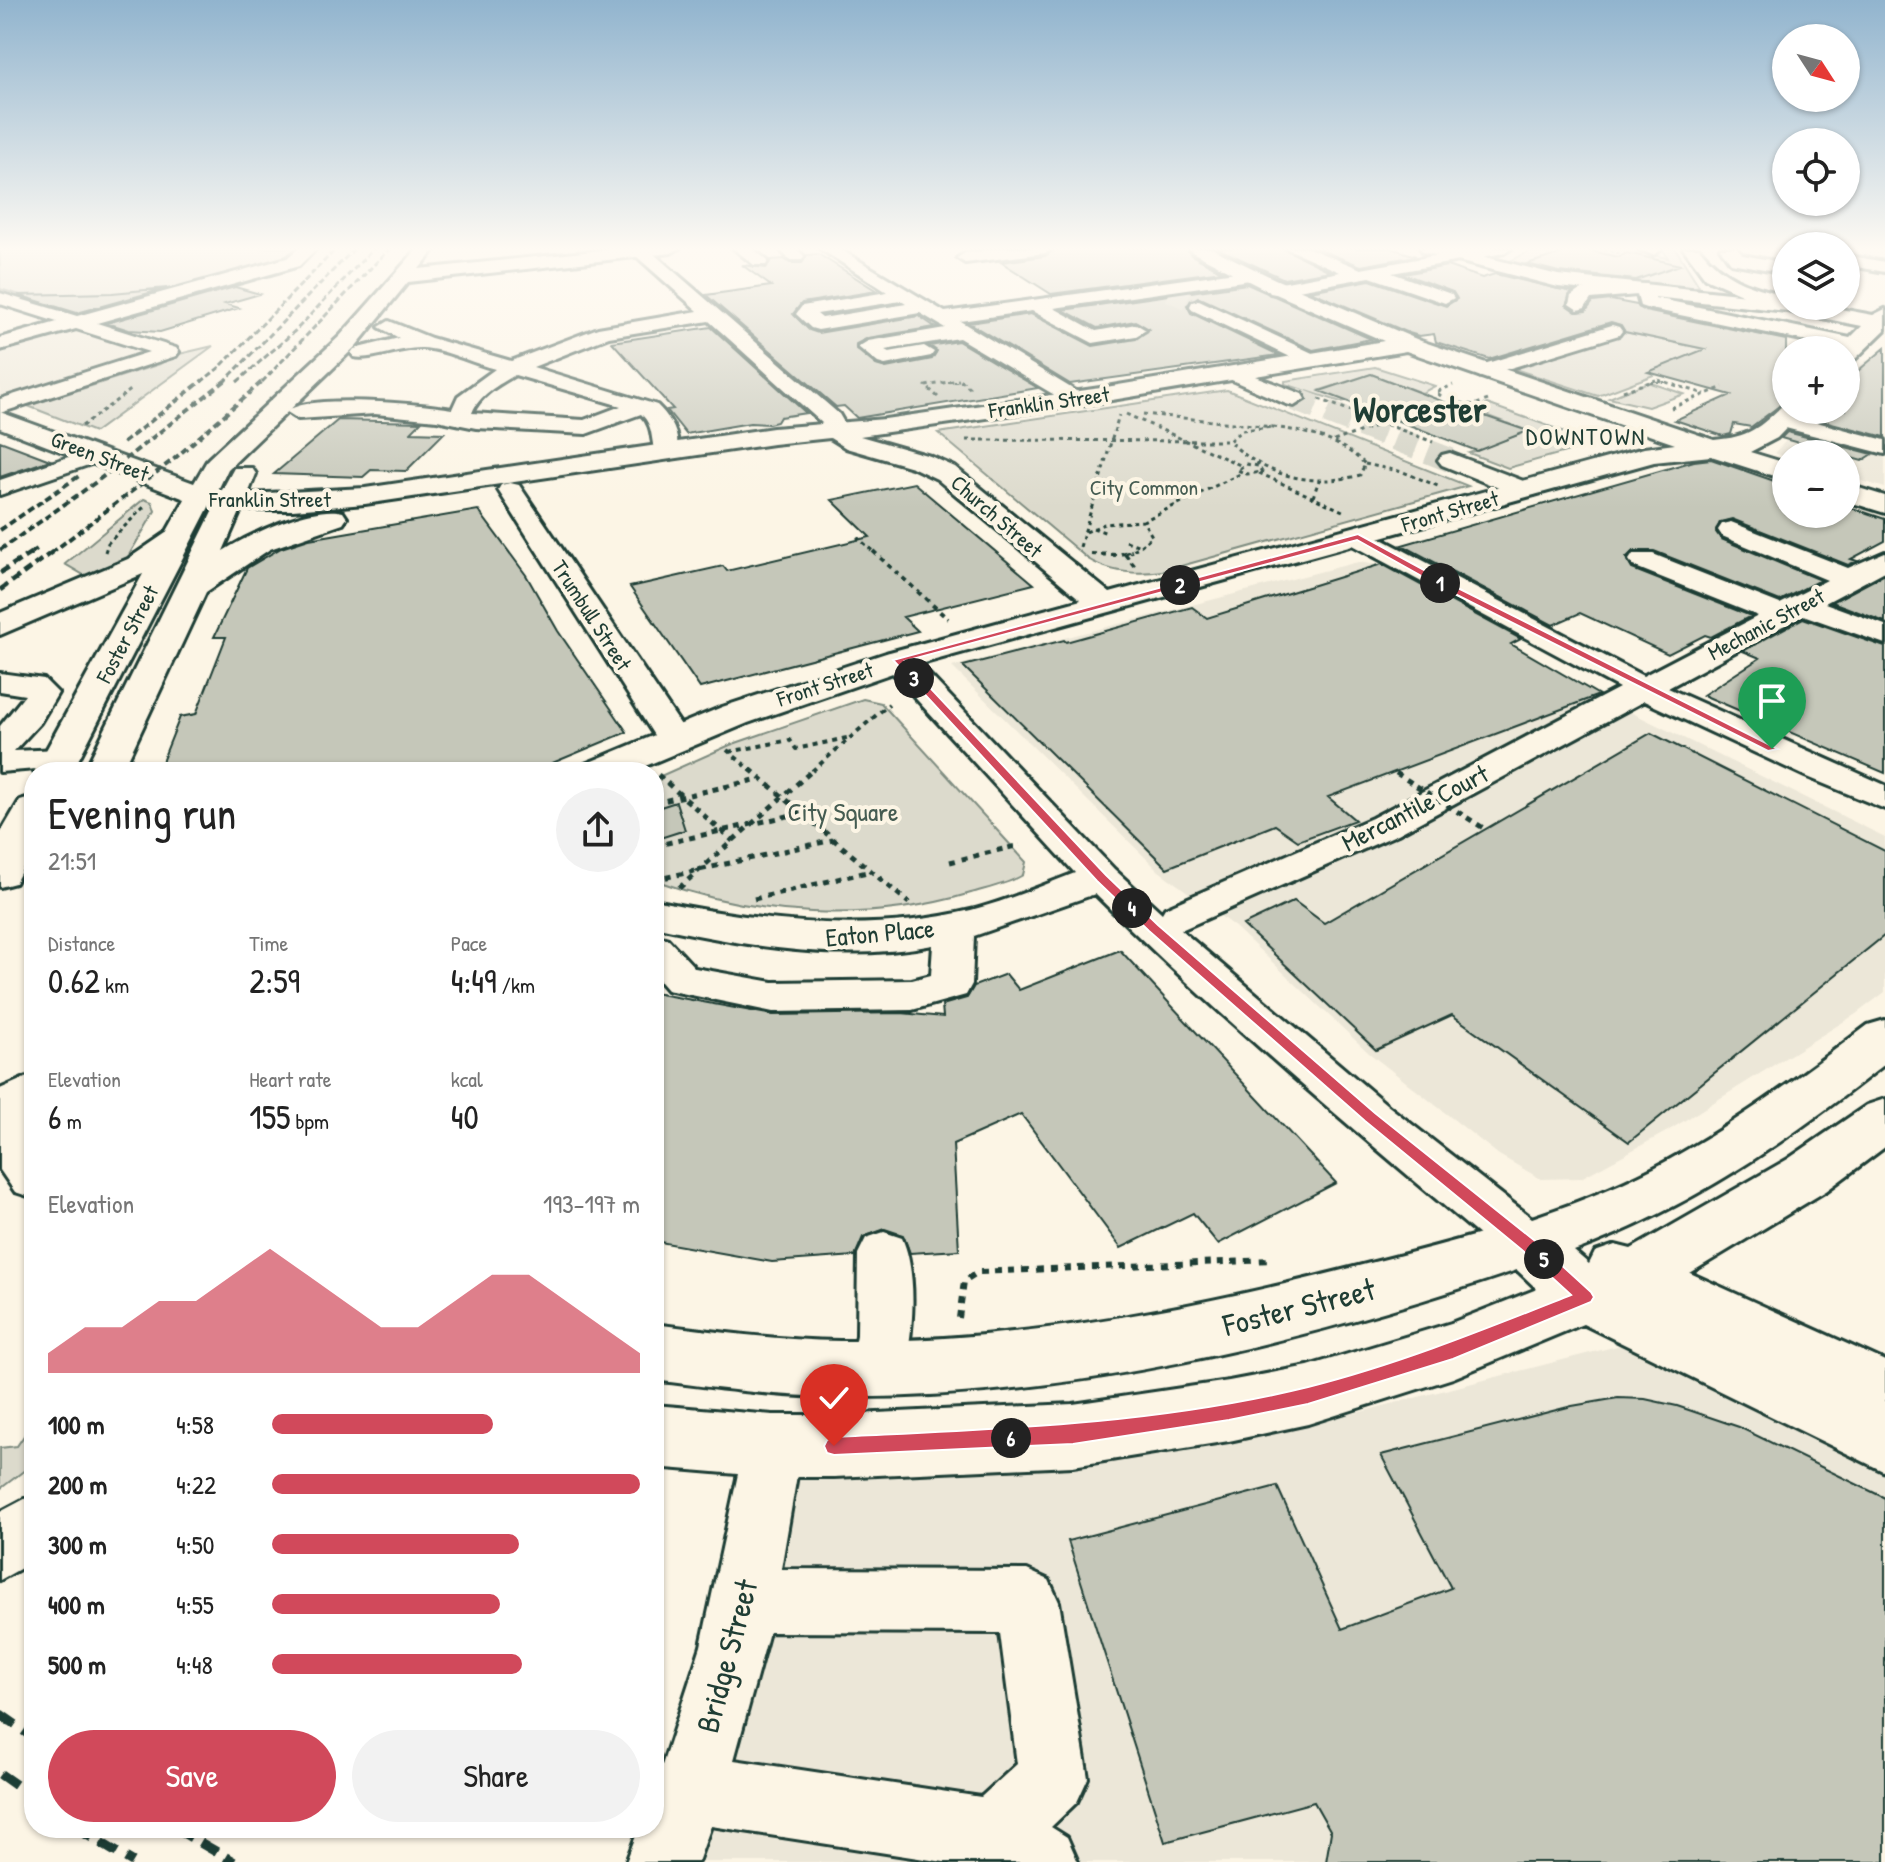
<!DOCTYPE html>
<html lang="en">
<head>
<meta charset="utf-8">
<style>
	body { margin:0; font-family:"Patrick Hand",sans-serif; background:#f2f2f2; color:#222; height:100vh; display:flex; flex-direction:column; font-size:30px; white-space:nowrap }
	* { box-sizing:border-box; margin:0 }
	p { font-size:26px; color:#767676 }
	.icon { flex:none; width:44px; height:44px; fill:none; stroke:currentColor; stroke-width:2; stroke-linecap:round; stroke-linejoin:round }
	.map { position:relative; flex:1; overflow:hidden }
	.details { position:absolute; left:24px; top:762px; width:640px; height:1076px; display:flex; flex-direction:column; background:#fff; border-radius:32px; box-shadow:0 2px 6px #0004 }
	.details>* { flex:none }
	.needle { width:52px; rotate:126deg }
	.tools { position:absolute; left:1772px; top:24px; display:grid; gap:16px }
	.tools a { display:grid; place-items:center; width:88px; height:88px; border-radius:50%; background:#fff; box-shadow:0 2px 6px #0004; font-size:40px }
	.pin { position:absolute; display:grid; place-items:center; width:68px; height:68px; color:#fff; margin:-82px -34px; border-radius:50% 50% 50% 0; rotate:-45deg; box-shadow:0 0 8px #0007 }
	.pin .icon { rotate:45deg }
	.km { position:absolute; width:40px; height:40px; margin:-20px; border-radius:50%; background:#222; color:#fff; font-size:22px; line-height:40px; text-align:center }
	.round { display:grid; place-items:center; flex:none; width:84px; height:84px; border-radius:42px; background:#f2f2f2 }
	.headline { display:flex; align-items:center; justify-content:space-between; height:136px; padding:0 24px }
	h1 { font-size:44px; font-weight:600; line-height:60px }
	.figures { display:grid; grid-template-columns:repeat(3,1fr); gap:12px; height:136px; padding:8px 24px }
	.figures div { display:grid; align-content:center }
	.figures b { font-size:34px; font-weight:600 }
	.figures small { font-size:22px; font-weight:400 }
	.figures p { font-size:22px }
	.chart { height:224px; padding:16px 24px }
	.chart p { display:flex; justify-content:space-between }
	.chart svg { width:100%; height:144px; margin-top:8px; fill:#d1495b; opacity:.7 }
	.action { display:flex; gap:16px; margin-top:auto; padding:16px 24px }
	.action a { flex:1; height:92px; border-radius:48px; background:#d1495b; color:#fff; font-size:32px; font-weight:600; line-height:92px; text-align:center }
	.action a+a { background:#f2f2f2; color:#222 }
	ul { padding:0 24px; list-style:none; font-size:26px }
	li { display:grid; grid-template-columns:128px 96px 1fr; align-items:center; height:60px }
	li i { height:20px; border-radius:10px; background:#d1495b }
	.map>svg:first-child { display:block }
</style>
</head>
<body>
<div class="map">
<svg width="1885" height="1862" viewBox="0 0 1885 1862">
	<rect width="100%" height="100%" fill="#fcf5e5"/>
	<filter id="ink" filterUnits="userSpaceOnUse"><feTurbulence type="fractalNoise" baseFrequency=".0125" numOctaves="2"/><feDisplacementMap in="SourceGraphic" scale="16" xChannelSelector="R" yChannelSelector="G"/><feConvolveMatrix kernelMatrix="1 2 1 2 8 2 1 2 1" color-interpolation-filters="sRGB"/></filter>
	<g filter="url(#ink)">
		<path fill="#ece7d8" d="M72 327 156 354 6 401 0 399V348Z
			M1866 360 1885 364V488L1846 476V454H1786V457L1774 453 1817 410H1846V381Z
			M1358 562 1378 565 1608 701 1885 837V992L1856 1014 1666 1132 1581 1178 1541 1179 1499 1155 1369 1053 1235 927 1159 871 952 667Z
			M1621 1345 1885 1470V1862H685L767 1463 1161 1444 1360 1412Z"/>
		<path fill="#dcdacc" stroke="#7e8c80" stroke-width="2" d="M0 248H301L287 260 86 315 106 300H37L0 289Z
			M1536 248H1614L1668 258 1662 248H1675L1699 286 1689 289 1589 282 1504 264Z
			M1624 332 1719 352 1650 372 1656 374 1598 396 1512 368Z
			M213 346 95 432 28 406 160 364 171 356Z
			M1375 367 1435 386 1422 393 1371 374 1321 390 1346 401 1341 402 1285 384V381Z
			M1648 382 1684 394 1648 407 1609 398Z
			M1227 390 1468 486 1163 571C1137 575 1111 573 1088 559L938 433Z
			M1487 404 1588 440 1591 445 1508 468 1469 453 1528 431 1472 410Z
			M144 499 152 502 155 511 126 560 89 578 65 564Z
			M863 699 881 703 1026 862 1023 875C1008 884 988 888 971 893 867 924 755 917 654 880V779L730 745Z
			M34 1421V1463L0 1489V1448L17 1446Z"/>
		<path fill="#c5c7b9" stroke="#1f3d34" stroke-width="2" d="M1072 248H1186L1191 255 1222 271 1051 294 1001 262 1045 256 1055 250Z
			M1217 248H1283L1330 271 1284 279Z
			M1315 248H1391L1416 256 1361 266Z
			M1579 248 1618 257 1627 253 1680 265 1636 280 1559 272 1527 264Z
			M818 254 877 291 802 303 793 314 809 330 818 333 919 316 935 327 868 338 856 344V349L876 365 886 368 932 359 937 351 930 346 958 341 1038 388 857 418 844 406 836 407 706 295 771 286 742 265 766 268 771 260 784 259 790 263H802L807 255Z
			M1447 266 1482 278 1495 274 1572 292 1566 305 1576 312 1586 311 1593 302 1611 300 1637 305 1645 311 1786 340V401L1751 427 1734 424 1731 434 1723 436 1675 420 1731 395 1648 372 1705 349 1625 332 1621 325 1611 322 1489 359 1436 342 1434 334 1419 336 1409 333 1310 291 1370 280 1446 306 1457 299 1453 292 1404 274Z
			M1247 284 1371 339 1313 350 1198 297 1187 305 1191 313 1279 355 1070 384 969 323 1031 314 1093 346 1136 339 1149 329 1135 321 1097 328 1063 310Z
			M235 287 260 294 225 304 239 308 160 332 129 330 107 323Z
			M167 288 77 313 18 295 112 293Z
			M711 327 806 413 780 417 777 422 769 424 750 423 686 434 667 410 673 409 612 342Z
			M1885 348V437L1805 416 1812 410H1846V381Z
			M1371 374 1444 402 1528 431 1477 451 1320 391Z
			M338 420 421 422 411 432 444 433 406 471 371 470 363 477 274 474Z
			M1787 432 1873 454 1862 461 1781 438Z
			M0 441 50 460 0 477Z
			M1711 459 1786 485V514H1846V506L1885 519V541L1851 559 1857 561 1848 565 1732 519 1720 522 1716 532 1721 539 1820 580 1780 601 1654 551H1633L1626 558 1632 569 1751 616 1711 637 1705 635 1668 654 1580 613 1553 625 1402 545 1694 461Z
			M914 483 1034 584 903 617 918 631 700 688 630 587 723 566 727 571 870 537 832 500Z
			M478 510 526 575 558 631 627 732 531 772H158L180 717 196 714 226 637H214L247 568 281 548 309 539Z
			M1382 564 1521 639 1511 644 1599 695 1328 797 1355 820 1298 841 1275 825 1167 868 963 666 1064 640 1066 642 1192 607 1207 618Z
			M1885 574V622L1832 602Z
			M1803 618 1885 647V773L1703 695 1760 658 1743 651Z
			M1651 733 1885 851V935L1629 1142 1452 1015 1376 1050 1243 925 1294 901 1324 923Z
			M676 802 685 830 654 840V809Z
			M1120 950 1336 1183 1218 1244 1193 1213 1121 1248 1021 1114 953 1144 959 1250 910 1253 903 1235 885 1229 863 1237 855 1256 772 1262 654 1241V993L773 1015 901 1013 943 1017 942 1005 967 998 974 986 1006 974 1019 990Z
			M1618 1398 1645 1399 1677 1406 1739 1427 1885 1498V1862H1326L1331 1832 1314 1802 1165 1842 1068 1541 1277 1486 1342 1629 1451 1588 1381 1455 1572 1406Z"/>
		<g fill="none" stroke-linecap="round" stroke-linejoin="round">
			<path stroke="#d0d0c2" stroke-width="19" stroke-dasharray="19 9" stroke-linecap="butt" d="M1170 292 1199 306"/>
			<path stroke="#d0d0c2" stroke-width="24" stroke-dasharray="24 12" stroke-linecap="butt" d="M1294 399 1450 460"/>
			<g stroke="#1f3d34" stroke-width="6">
				<path id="minor" d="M299 248H317L299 266 97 323 176 348 179 352 176 356 0 413V399L149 352 76 329 0 350V338L57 322 0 304V293L77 316 287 258Z
					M635 248H647L839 414 846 426 841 437H825L822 423 709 321 609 337 533 367 657 405C671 418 684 440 674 458H658C649 443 656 428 641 414L586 434 476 428 437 420 375 414 298 419 287 412C302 393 426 404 452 409L458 396 495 369C472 363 445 349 422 348 401 347 370 361 354 357L351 353 354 349 399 338 379 327 389 321 431 338 511 361 598 328 698 311 635 255ZM515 375 621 406 584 420 472 413C479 395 498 385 515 375Z
					M733 248H752L768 261 766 265H754Z
					M778 248H796L804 256 802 260H790Z
					M819 248H838L945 312 1250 270 1259 275 1250 280 1054 308 1096 331 1136 324 1146 330 1136 336 1093 343 1032 311 960 321 1081 394 1084 399 1073 406 959 338 885 350 889 352 924 346 934 352 931 356 885 365 878 363 858 347 868 341 945 328 920 313 818 330 811 328 796 314 802 306 887 292ZM901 301 906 304 822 318 817 314Z
					M1008 248H1053L1045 253 965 263 957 258 965 253Z
					M1286 248H1308L1361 269 1478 248H1512L1504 253 1392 273 1451 294 1454 298 1445 303 1370 277 1276 294 1270 293 1267 289 1270 285 1340 272Z
					M1636 248H1660L1661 250 1653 255Z
					M1683 248H1699C1724 279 1748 286 1786 295L1788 306 1748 297 1705 278Z
					M1720 248H1736L1743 255 1786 263V273L1731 263Z
					M1846 255 1885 262V272L1846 265Z
					M1646 284 1655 289V298L1855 339 1865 345 1855 351 1646 308 1640 306 1637 295 1591 299 1585 308 1578 310 1569 304 1571 296 1580 290Z
					M1199 300 1321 357 1324 361 1321 365H1307L1192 310 1190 306 1192 302Z
					M1612 325 1619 327 1622 331 1619 335 1481 377 1471 371 1474 367Z
					M1234 368 1302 394 1305 399 1294 406 1286 404 1227 378 1224 374Z
					M1782 413 1885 440V454L1774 425 1771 420Z
					M95 448 103 450 107 455 103 460 0 495V480Z
					M1450 453 1534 485 1537 490 1534 495H1516L1442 465 1438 460 1442 455Z
					M510 483 519 485 691 740 686 747 674 750 662 747 657 740 498 490 501 485Z
					M1731 522 1848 568 1885 552V571L1825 603 1885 625V644L1803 615 1668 688 1885 785V809L1805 776 1644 701 1398 834 1181 930 1386 1104 1546 1229 1553 1245 1546 1261 1528 1267 1510 1261C1368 1142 1226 1024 1095 894L974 936 972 984 966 995 912 1010 773 1012 667 990 654 975V935L668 939 695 968 773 982 912 980 931 975 933 945C841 963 745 946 654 926V900C759 922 866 935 971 910 1007 901 1041 886 1075 873L887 667 883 660 887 653 898 651 909 653 1114 869 1162 913 1165 908 1372 818 1619 688 1349 543 1345 537 1349 531H1367L1643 676 1758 616 1633 566 1629 560 1633 554H1653L1780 604 1827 580 1722 536 1718 530 1722 524Z
					M0 673 44 679 58 693 40 723 14 751 60 749 72 752 77 759 72 766 0 772V726L25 695 0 691Z
					M884 1232 902 1238C919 1275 914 1351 897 1387L878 1395 859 1387 850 1369 857 1335 858 1254 866 1238Z
					M773 1418 793 1426 802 1446 781 1569 1027 1570 1049 1580 1059 1602 1088 1778 1077 1802 1051 1827 1067 1837 1078 1862H944L711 1826 698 1862H626L639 1828H654V1790L701 1646 744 1446 753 1426ZM769 1632 1000 1633 1017 1764 981 1797 734 1760Z
					M34 1494V1561L0 1580V1512Z"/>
			</g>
			<g stroke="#1f3d34" stroke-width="6">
				<path id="major" d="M418 248H436L419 269 623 248H680L671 253 408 282 356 346 228 469 218 490H222L234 468H252L256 474 248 494 365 488 773 428 885 419 1100 388 1384 341 1262 288 1192 252 1189 248H1211L1275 279 1421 341 1714 440C1749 437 1759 428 1783 405L1786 404V410H1804L1777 438 1750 452 1786 463V480L1711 456 1654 462 910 667 748 723 631 772H579L585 764 722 707 886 653 1081 600 937 479 912 467 846 448 830 438 773 444 365 504 293 510H241L223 551C251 534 312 504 343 512L347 518 343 524 270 549 206 592 122 772H84L215 506 210 505 72 772H34L143 574 0 635V613L128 559 166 533 185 499 0 428V412L194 483 208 459 340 336ZM1406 351 1675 444 1644 448 1110 593 955 467 930 456 860 436 1100 402Z
					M1420 248H1449L1558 275 1786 299V306H1824L1873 315 1885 309V330L1854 360 1846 362V350H1838L1862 326 1787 311 1558 287 1423 252Z
					M1846 484 1885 496V513L1846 501Z
					M34 796V847L15 883 0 887V834L20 800Z
					M1885 1020V1064C1788 1141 1690 1208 1574 1251L1589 1264 1595 1252 1615 1245 1631 1249 1788 1159 1867 1105 1885 1099V1147L1826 1191 1690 1273 1885 1361V1472L1583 1324 1453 1378 1308 1424 1229 1441 1073 1466 834 1477H773L654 1467V1405L773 1415H834L1073 1404 1229 1381 1308 1366 1451 1323 1537 1289 1517 1270C1300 1343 1071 1399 841 1397 778 1397 716 1388 654 1380V1324C716 1332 778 1340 840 1341 1021 1343 1199 1307 1374 1262 1469 1238 1566 1213 1654 1168 1730 1128 1799 1077 1868 1025Z
					M34 1074V1117L24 1123 34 1136V1198L15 1192 0 1170V1089Z"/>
			</g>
			<path stroke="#1f3d34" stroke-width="2" stroke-dasharray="3 3" stroke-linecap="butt" d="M1593 248 1623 254
				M1548 253 1568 248
				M948 382H964
				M1650 382H1665"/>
			<path stroke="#1f3d34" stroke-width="3" stroke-dasharray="4 4" stroke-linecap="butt" d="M961 380 972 390
				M1658 380 1705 394
				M1623 391 1656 380
				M1441 396 1436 392 1453 385
				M938 397 926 386 959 380
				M1319 399 1433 442
				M1461 403 1474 405 1491 399
				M1671 408 1723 387
				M1126 414 1240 465
				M1143 414 1273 427
				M82 426 132 389
				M1273 427C1308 432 1339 439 1365 464L1360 475C1312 488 1264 476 1229 441L1242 430Z
				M966 440 1229 441
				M1334 441 1395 419
				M1246 464 1258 466 1262 472 1247 474 1237 470Z
				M1365 464 1403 472 1438 486
				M1259 473 1345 512
				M1313 497 1319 480
				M1093 528 1107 533
				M1086 532 1104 524 1143 521
				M857 537 875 553
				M1126 541 1140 546
				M1080 547 1119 415
				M105 552 108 543 145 506
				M1126 553 1139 547 1152 536 1143 521 1242 473"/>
			<path stroke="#1f3d34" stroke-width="4" stroke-dasharray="5 5" stroke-linecap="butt" d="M873 551 948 619
				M1091 554 1116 555 1132 551
				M1125 554 1136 568
				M727 750 752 771
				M729 752 790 740 796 749 851 737
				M812 771 889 704"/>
			<path stroke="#1f3d34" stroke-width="5" stroke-dasharray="6 6" stroke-linecap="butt" d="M750 769 909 903
				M658 775 733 841
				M654 803 759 779
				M654 846 801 813
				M950 862 1020 845
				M654 880 833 840
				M679 888 814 769
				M754 899 871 871"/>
			<path stroke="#1f3d34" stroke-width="6" stroke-dasharray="7 7" stroke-linecap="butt" d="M959 1318 964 1281 978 1272 1273 1260"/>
			<use href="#minor" fill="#fcf5e5" fill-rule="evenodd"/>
			<use href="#major" fill="#fcf5e5" fill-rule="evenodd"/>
			<path stroke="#1f3d34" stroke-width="3" stroke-dasharray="6 3" stroke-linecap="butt" d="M201 382 220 367 337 248
				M224 382 355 248
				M237 382 296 330 374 248
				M262 382 390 248"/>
			<path stroke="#1f3d34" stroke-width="4" stroke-dasharray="7 4" stroke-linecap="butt" d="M123 443 203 380
				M0 530 79 476
				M0 550 96 482 226 380
				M31 553 40 547
				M51 553 174 459 264 380"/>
			<path stroke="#1f3d34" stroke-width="5" stroke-dasharray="9 5" stroke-linecap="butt" d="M0 573 34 551
				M0 590 54 551"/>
			<path stroke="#1f3d34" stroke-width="10" stroke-dasharray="19 10" stroke-linecap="butt" d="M0 1714 34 1738
				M0 1774 34 1798
				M76 1828 133 1862
				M175 1828 234 1862"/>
			<path stroke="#1f3d34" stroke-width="5" stroke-dasharray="6 6" stroke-linecap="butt" d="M1396 773 1485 829"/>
		</g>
	</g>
	<linearGradient id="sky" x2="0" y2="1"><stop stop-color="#91b4ce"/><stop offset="0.49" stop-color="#fefaf3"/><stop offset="1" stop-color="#fefaf3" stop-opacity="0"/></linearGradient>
	<rect width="1885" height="508" fill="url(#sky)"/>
	<path fill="#d1495b" stroke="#fff" stroke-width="2" d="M1358 534 1450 584 1778 749 1768 751 1443 588 1357 540 905 661 1106 875 1158 925 1375 1113 1534 1240 1591 1292 1594 1297 1591 1302 1453 1359 1308 1404 1229 1420 1073 1444 834 1455 827 1453 824 1446 827 1440 834 1437C993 1429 1153 1425 1308 1387 1399 1364 1485 1329 1571 1295L1522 1250 1365 1121 1149 931 1097 881 893 660Z"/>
	<g text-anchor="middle" stroke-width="8" stroke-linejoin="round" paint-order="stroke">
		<g font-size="22" fill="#1f3d34" stroke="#fcf5e5">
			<text transform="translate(1049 402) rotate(-8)" y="8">Franklin Street</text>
			<text transform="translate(100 456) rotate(21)" y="8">Green Street</text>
			<text x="270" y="507">Franklin Street</text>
			<text transform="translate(1450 511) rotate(-16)" y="8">Front Street</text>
			<text transform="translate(997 516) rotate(41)" y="8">Church Street</text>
			<text transform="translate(592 615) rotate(57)" y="8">Trumbull Street</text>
			<text transform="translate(1766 624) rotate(-28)" y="8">Mechanic Street</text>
			<text transform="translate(127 634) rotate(-62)" y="8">Foster Street</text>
			<text transform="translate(825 684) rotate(-18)" y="8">Front Street</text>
		</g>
		<g font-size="22" fill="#455c52" stroke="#fcf5e5">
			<text x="1144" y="495">City Common</text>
		</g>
		<g font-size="24" letter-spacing="2" fill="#1f3d34" stroke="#fcf5e5">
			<text x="1586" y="445">DOWNTOWN</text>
		</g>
		<g font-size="26" fill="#1f3d34" stroke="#fcf5e5">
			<text transform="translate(1415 808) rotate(-27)" y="9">Mercantile Court</text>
			<text transform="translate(880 933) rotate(-5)" y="9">Eaton Place</text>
		</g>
		<g font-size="26" fill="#455c52" stroke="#fcf5e5">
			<text x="843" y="821">City Square</text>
		</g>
		<g font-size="32" fill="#1f3d34" stroke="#fcf5e5">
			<text transform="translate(1299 1307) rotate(-14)" y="11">Foster Street</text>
			<text transform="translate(727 1656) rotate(-75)" y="11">Bridge Street</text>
		</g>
		<g font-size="36" font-weight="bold" fill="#1f3d34" stroke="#fcf5e5">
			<text x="1420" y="422">Worcester</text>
		</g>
	</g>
</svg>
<div class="tools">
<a><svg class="needle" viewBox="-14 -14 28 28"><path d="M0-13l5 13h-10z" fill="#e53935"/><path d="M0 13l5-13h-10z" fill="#767676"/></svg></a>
<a><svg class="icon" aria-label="locate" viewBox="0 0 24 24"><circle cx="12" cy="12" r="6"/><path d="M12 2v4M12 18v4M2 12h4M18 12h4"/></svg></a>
<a><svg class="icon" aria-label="layers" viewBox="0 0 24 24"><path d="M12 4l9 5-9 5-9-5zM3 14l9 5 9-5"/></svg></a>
<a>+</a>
<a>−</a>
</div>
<div class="pin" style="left:1772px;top:749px;background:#1e9e55"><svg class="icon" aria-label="arrive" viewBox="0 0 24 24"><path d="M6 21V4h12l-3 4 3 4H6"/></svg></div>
<div class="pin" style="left:834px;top:1446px;background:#d93025"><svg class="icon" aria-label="check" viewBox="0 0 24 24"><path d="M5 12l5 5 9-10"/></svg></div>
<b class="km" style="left:1440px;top:583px">1</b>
<b class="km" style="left:1180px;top:585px">2</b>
<b class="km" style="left:914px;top:678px">3</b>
<b class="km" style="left:1132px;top:908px">4</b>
<b class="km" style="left:1544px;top:1259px">5</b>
<b class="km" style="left:1011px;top:1438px">6</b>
<section class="details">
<div class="headline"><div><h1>Evening run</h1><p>21:51</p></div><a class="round"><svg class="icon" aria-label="share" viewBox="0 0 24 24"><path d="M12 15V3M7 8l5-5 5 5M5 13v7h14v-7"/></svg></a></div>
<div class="figures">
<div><p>Distance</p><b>0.62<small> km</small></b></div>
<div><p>Time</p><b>2:59</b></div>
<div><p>Pace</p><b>4:49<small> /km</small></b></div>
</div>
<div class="figures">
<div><p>Elevation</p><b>6<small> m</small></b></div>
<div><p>Heart rate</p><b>155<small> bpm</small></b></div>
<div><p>kcal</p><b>40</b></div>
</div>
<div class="chart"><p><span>Elevation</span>193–197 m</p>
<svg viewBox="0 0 160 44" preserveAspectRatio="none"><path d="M0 44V38L10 30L20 30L30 22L40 22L50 14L60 6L70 14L80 22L90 30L100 30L110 22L120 14L130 14L140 22L150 30L160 38V44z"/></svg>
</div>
<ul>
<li><b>100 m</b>4:58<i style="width:60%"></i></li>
<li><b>200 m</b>4:22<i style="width:100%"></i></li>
<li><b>300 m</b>4:50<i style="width:67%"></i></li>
<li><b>400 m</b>4:55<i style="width:62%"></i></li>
<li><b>500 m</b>4:48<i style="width:68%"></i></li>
</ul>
<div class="action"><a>Save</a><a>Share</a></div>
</section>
</div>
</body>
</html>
